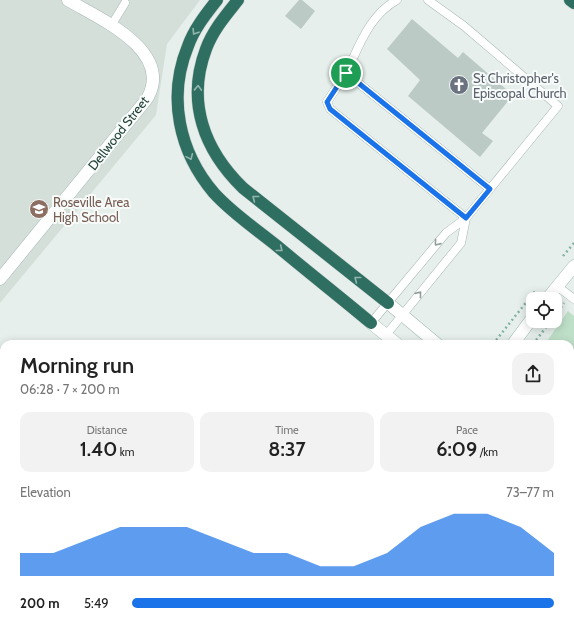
<!DOCTYPE html>
<html lang="en">
<head>
<meta charset="utf-8">
<style>
	body { margin:0; font-family:Cabin,sans-serif; background:#f2f2f2; color:#222; height:100vh; display:flex; flex-direction:column; font-size:15px; white-space:nowrap }
	* { box-sizing:border-box; margin:0 }
	p { font-size:13px; color:#767676 }
	.icon { flex:none; width:22px; height:22px; fill:none; stroke:currentColor; stroke-width:2; stroke-linecap:round; stroke-linejoin:round }
	.map { position:relative; flex:1; overflow:hidden }
	.sheet { position:absolute; left:0px; top:340px; width:574px; height:286px; display:flex; flex-direction:column; background:#fff; border-radius:12px 12px 0 0; box-shadow:0 2px 10px #0003 }
	.sheet>* { flex:none }
	.fabs { position:absolute; left:526px; top:292px; display:grid; gap:8px }
	.fabs a { display:grid; place-items:center; width:36px; height:36px; border-radius:8px; background:#fff; box-shadow:0 2px 10px #0003; font-size:20px }
	.pin { position:absolute; display:grid; place-items:center; width:34px; height:34px; color:#fff; margin:-17px; border:2px solid #fff; border-radius:50%; box-shadow:0 1px 4px #0007 }
	.round { display:grid; place-items:center; flex:none; width:42px; height:42px; border-radius:12px; background:#f2f2f2 }
	.head { display:flex; align-items:center; justify-content:space-between; height:68px; padding:0 20px }
	h1 { font-size:22px; font-weight:600; line-height:30px }
	.figures { display:grid; grid-template-columns:repeat(3,1fr); gap:6px; height:68px; padding:4px 20px }
	.figures div { display:grid; align-content:center; border-radius:10px; background:#f2f2f2; text-align:center }
	.figures b { font-size:20px; font-weight:600 }
	.figures small { font-size:11px; font-weight:400 }
	.figures p { font-size:11px }
	.chart { height:112px; padding:8px 20px }
	.chart p { display:flex; justify-content:space-between }
	.chart svg { width:100%; height:72px; margin-top:4px; fill:#1a73e8; opacity:.7 }
	ul { padding:0 20px; list-style:none; font-size:13px }
	li { display:grid; grid-template-columns:64px 48px 1fr; align-items:center; height:30px }
	li i { height:10px; border-radius:5px; background:#1a73e8 }
	.map>svg:first-child { display:block }
</style>
</head>
<body>
<div class="map">
<svg width="574" height="626" viewBox="0 0 574 626">
	<rect width="100%" height="100%" fill="#e6efeb"/>
	<path fill="#d4dfda" d="M0 0H200L167 44 156 115 0 303Z"/>
	<path fill="#bfe0c8" d="M568 311 574 316V626H335L338 622H570V344H545Z
		M0 560 4 564V591L0 596Z"/>
	<path fill="#bbcac4" d="M299 0H302L315 11 301 29 285 16Z
		M412 19 458 58 463 52 513 95 482 133 493 141 480 157 408 96 420 80 387 49Z"/>
	<g fill="none" stroke-linecap="round" stroke-linejoin="round">
		<g stroke="#a8b8b2" stroke-width="9">
			<path id="lane" d="M111 26 125 3
				M346 73C359 47 369 15 397 0
				M466 218 330 109 327 102 346 73 490 189
				M557 286 574 299
				M371 323 446 233 466 218 558 106 464 26 428 0
				M386 335 461 243 466 218
				M0 357 4 360
				M0 378 4 372
				M0 423 4 420
				M46 626 49 622
				M116 626 122 622"/>
		</g>
		<g stroke="#a8b8b2" stroke-width="13">
			<path id="street" d="M0 279 137 111C140 107 145 102 148 97 173 50 98 18 68 0"/>
		</g>
		<g stroke="#a4bbb3" stroke-width="13">
			<path id="secondary" d="M547 299 574 266
				M388 303 437 344
				M371 323 397 344
				M513 344 533 317
				M0 532 4 536
				M109 622 114 626
				M296 626 299 622"/>
		</g>
		<g stroke="#c2cac8" stroke-width="13">
			<path id="highway" d="M217 0C206 14 194 29 188 46 167 97 179 152 214 193 232 213 256 229 277 246 308 272 340 297 371 323
				M238 0C226 15 213 30 206 49 186 102 204 150 243 188L388 303
				M570 0 574 3"/>
		</g>
		<path stroke="#86b3a5" stroke-width="2.5" stroke-dasharray="2 3" stroke-linecap="butt" d="M563 256 574 243
			M555 316 564 303
			M493 344 536 290
			M533 344 551 321
			M0 506 4 509
			M0 550 4 554
			M0 565 4 560
			M77 622 81 626
			M142 622 147 626
			M279 626 283 622
			M319 626 322 622"/>
		<use href="#lane" stroke="#fff" stroke-width="8"/>
		<use href="#street" stroke="#fff" stroke-width="12"/>
		<use href="#secondary" stroke="#fff" stroke-width="12"/>
		<use href="#highway" stroke="#2f6f62" stroke-width="12"/>
	</g>
	<defs><path id="oneway-chevron" d="M-2-3.5L2.5 0L-2 3.5" fill="none" stroke-width="1.6" stroke-linecap="round" stroke-linejoin="round"/></defs>
	<g stroke="#93b5ae">
		<use href="#oneway-chevron" transform="translate(195 32) rotate(122)"/>
		<use href="#oneway-chevron" transform="translate(198 88) rotate(-88)"/>
		<use href="#oneway-chevron" transform="translate(190 157) rotate(66)"/>
		<use href="#oneway-chevron" transform="translate(255 198) rotate(-142)"/>
		<use href="#oneway-chevron" transform="translate(280 249) rotate(39)"/>
		<use href="#oneway-chevron" transform="translate(357 279) rotate(-142)"/>
	</g>
	<g stroke="#92a09c">
		<use href="#oneway-chevron" transform="translate(437 243) rotate(129)"/>
		<use href="#oneway-chevron" transform="translate(419 294) rotate(-51)"/>
	</g>
	<g fill="none" stroke-linecap="round" stroke-linejoin="round">
		<g stroke="#fff" stroke-width="8">
			<path id="route" d="M346 73 490 189 466 218 330 109 327 102Z"/>
		</g>
		<use href="#route" stroke="#1a73e8" stroke-width="5"/>
	</g>
	<defs>
		<g id="church-disc" transform="scale(1)"><circle r="9.5" fill="#6b7280" stroke="#f7fbf9"/><path d="M-1.2-6h2.4v3.5h3.3v2.4h-3.3V6h-2.4V-.1h-3.3v-2.4h3.3Z" fill="#fff"/></g>
		<g id="school-disc" transform="scale(1)"><circle r="9.5" fill="#8d6e63" stroke="#f7fbf9"/><path d="M0-5L7-2L0 1L-7-2ZM-4 1L0 2.5L4 1V4Q0 6-4 4Z" fill="#fff"/></g>
	</defs>
	<g fill-rule="evenodd">
		<use href="#church-disc" x="459" y="85"/>
		<use href="#school-disc" x="39" y="209"/>
	</g>
	<g text-anchor="middle" stroke-width="4" stroke-linejoin="round" paint-order="stroke">
		<g font-size="13" fill="#5b616d" stroke="#f7fbf9" text-anchor="start">
			<text x="473" y="83">St Christopher's<tspan x="473" dy="15">Episcopal Church</tspan></text>
		</g>
		<g font-size="13" fill="#24423a" stroke="#f7fbf9">
			<text transform="translate(118 133) rotate(-52)" y="5">Dellwood Street</text>
		</g>
		<g font-size="13" fill="#785e54" stroke="#f7fbf9" text-anchor="start">
			<text x="53" y="207">Roseville Area<tspan x="53" dy="15">High School</tspan></text>
		</g>
	</g>
</svg>
<div class="fabs">
<a><svg class="icon" aria-label="locate" viewBox="0 0 24 24"><circle cx="12" cy="12" r="6"/><path d="M12 2v4M12 18v4M2 12h4M18 12h4"/></svg></a>
</div>
<div class="pin" style="left:346px;top:73px;background:#1e9e55"><svg class="icon" aria-label="arrive" viewBox="0 0 24 24"><path d="M6 21V4h12l-3 4 3 4H6"/></svg></div>
<section class="sheet">
<div class="head"><div><h1>Morning run</h1><p>06:28 · 7 × 200 m</p></div><a class="round"><svg class="icon" aria-label="share" viewBox="0 0 24 24"><path d="M12 15V3M7 8l5-5 5 5M5 13v7h14v-7"/></svg></a></div>
<div class="figures">
<div><p>Distance</p><b>1.40<small> km</small></b></div>
<div><p>Time</p><b>8:37</b></div>
<div><p>Pace</p><b>6:09<small> /km</small></b></div>
</div>
<div class="chart"><p><span>Elevation</span>73–77 m</p>
<svg viewBox="0 0 160 44" preserveAspectRatio="none"><path d="M0 44V30L10 30L20 22L30 14L40 14L50 14L60 22L70 30L80 30L90 38L100 38L110 30L120 14L130 6L140 6L150 14L160 30V44z"/></svg>
</div>
<ul>
<li><b>200 m</b>5:49<i style="width:100%"></i></li>
</ul>
</section>
</div>
</body>
</html>
